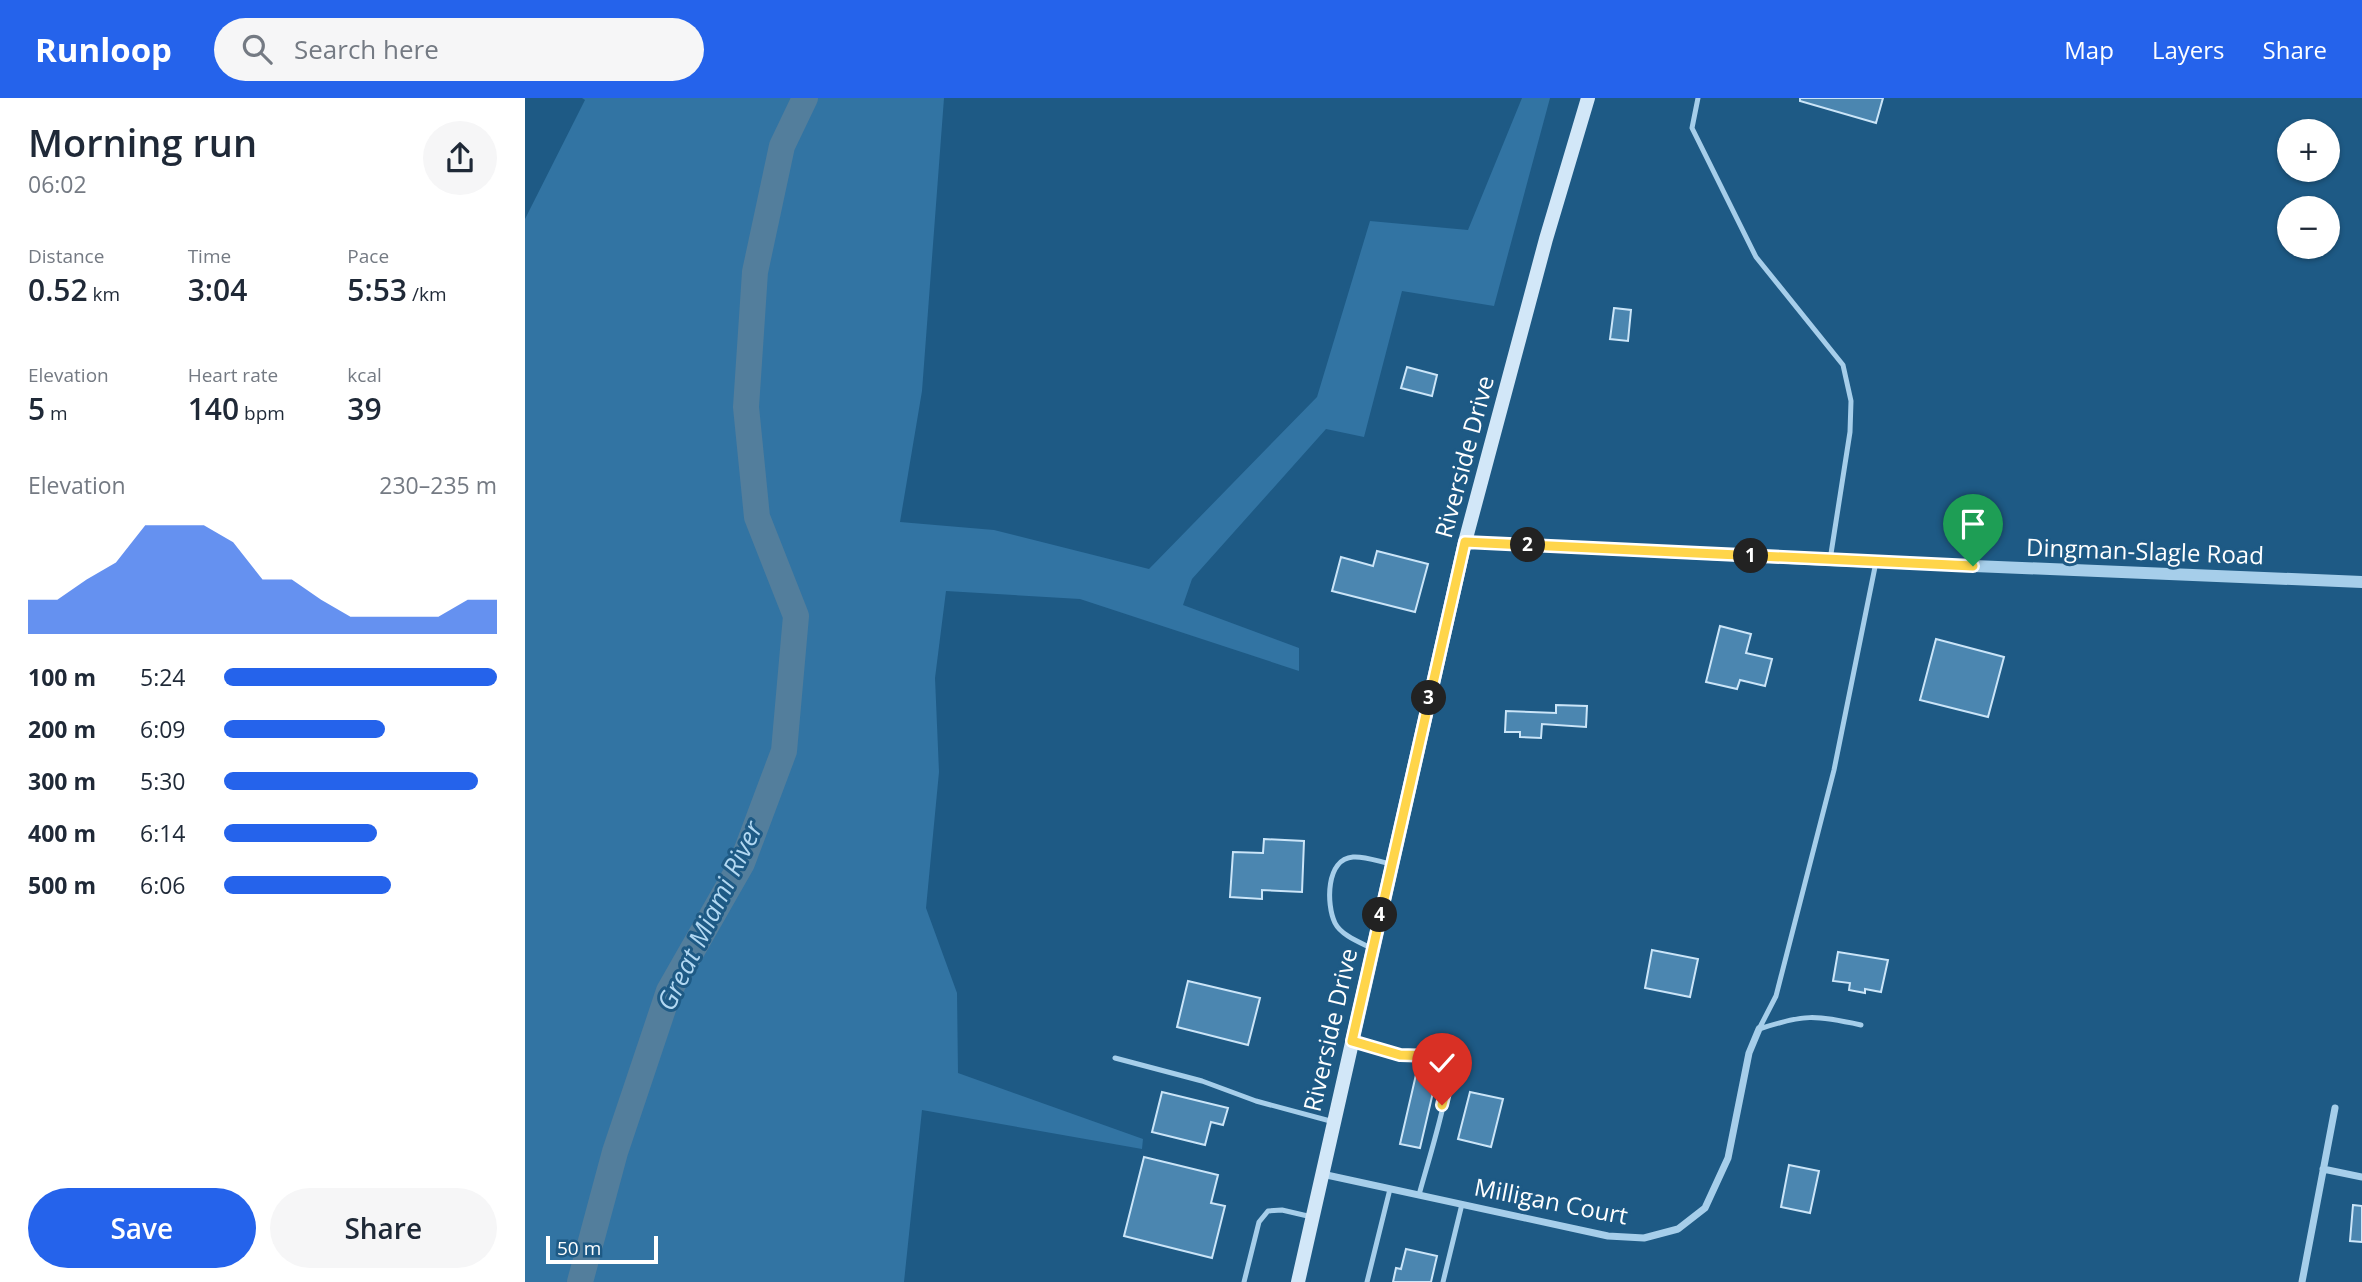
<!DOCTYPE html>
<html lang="en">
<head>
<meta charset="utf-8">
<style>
	body { margin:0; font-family:"Open Sans",sans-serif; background:#f6f6f7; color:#1f2937; height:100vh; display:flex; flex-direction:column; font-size:26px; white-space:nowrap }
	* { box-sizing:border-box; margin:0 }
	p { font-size:23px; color:#747a83 }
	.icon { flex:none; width:38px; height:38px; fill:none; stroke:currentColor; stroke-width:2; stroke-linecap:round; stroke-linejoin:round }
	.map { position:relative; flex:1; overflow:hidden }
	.details { display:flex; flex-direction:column; background:#fff; width:525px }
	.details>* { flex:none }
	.fabs { position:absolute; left:1752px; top:21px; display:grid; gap:14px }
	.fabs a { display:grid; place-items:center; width:63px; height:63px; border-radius:50%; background:#fff; box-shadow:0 2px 5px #0004; font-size:35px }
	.scale { position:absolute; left:21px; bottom:18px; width:112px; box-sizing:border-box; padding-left:7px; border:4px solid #fff; border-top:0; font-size:19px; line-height:24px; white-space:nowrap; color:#fff; -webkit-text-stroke:5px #1e5a85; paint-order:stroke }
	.pin { position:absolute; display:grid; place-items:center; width:60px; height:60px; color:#fff; margin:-72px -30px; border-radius:50% 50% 50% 0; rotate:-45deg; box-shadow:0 0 7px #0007 }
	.pin .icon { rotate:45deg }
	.km { position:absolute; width:35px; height:35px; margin:-18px; border-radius:50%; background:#222; color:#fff; font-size:19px; line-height:35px; text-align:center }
	.round { display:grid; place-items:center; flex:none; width:74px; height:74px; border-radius:37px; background:#f6f6f7 }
	.head { display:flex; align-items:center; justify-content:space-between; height:119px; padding:0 28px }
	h1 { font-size:38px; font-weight:600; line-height:52px }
	.stats { display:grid; grid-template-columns:repeat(3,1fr); gap:10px; height:119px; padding:7px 28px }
	.stats div { display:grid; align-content:center }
	.stats b { font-size:30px; font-weight:600 }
	.stats small { font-size:19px; font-weight:400 }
	.stats p { font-size:19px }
	.chart { height:196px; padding:14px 28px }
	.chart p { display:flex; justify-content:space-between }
	.chart svg { width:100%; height:126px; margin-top:7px; fill:#2563eb; opacity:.7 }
	.button { display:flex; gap:14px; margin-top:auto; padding:14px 28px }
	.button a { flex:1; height:80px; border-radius:42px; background:#2563eb; color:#fff; font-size:28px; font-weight:600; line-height:80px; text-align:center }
	.button a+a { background:#f6f6f7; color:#1f2937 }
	ul { padding:0 28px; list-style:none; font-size:23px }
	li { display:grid; grid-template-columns:112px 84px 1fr; align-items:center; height:52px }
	li i { height:18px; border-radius:9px; background:#2563eb }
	header { display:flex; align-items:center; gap:42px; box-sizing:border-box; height:98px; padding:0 35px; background:#2563eb; color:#fff }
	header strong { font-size:33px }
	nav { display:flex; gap:38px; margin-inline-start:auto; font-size:24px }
	.search { width:490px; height:63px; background:#f6f6f7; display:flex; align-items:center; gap:18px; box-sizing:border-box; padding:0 24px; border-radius:38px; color:#747a83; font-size:26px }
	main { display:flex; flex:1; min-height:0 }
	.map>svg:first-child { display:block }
</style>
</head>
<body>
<header>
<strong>Runloop</strong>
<div class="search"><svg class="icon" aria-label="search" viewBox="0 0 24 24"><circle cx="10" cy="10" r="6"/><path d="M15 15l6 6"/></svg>Search here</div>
<nav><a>Map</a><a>Layers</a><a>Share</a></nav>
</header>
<main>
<section class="details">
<div class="head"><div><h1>Morning run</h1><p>06:02</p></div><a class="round"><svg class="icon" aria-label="share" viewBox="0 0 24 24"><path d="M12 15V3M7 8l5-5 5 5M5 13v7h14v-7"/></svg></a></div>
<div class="stats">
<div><p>Distance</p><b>0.52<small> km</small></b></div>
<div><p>Time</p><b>3:04</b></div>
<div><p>Pace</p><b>5:53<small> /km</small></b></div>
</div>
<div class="stats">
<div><p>Elevation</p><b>5<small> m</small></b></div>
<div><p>Heart rate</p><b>140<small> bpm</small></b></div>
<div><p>kcal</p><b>39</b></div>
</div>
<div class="chart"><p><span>Elevation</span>230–235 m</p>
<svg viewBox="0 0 160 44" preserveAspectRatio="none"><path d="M0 44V32L10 32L20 25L30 19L40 6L50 6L60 6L70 12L80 25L90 25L100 32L110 38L120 38L130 38L140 38L150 32L160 32V44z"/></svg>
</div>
<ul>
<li><b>100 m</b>5:24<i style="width:100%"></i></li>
<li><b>200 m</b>6:09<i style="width:59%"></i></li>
<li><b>300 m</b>5:30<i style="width:93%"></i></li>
<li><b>400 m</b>6:14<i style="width:56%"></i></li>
<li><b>500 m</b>6:06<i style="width:61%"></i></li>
</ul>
<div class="button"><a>Save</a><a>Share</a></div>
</section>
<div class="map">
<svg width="1837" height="1184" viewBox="0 0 1837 1184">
	<rect width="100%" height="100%" fill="#1e5a85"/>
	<path fill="#3274a3" d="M57 0H419L397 293 375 424 469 432 624 471 792 299 845 123 943 132 997 0H1025L969 208 877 193 839 339 801 331 667 481 658 507 774 550V573L555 501 421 493 410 580 414 674 401 810 432 895 433 975 618 1041 617 1051 397 1012 379 1184H0V121L60 2Z"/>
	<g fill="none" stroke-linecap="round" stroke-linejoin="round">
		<path stroke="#537e9c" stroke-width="26" d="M55 1184 90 1054 144 893 217 765 259 653 271 518 232 419 221 309 230 174 257 48 280 0"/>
	</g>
	<path fill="#4b86b0" stroke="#cbe5f8" stroke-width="2" d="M1275 0H1358L1351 25 1275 3Z
		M1089 210 1106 212 1103 243 1085 241Z
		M882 269 912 277 907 298 876 290Z
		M852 453 903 466 890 514 807 493 816 459 848 468Z
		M1195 528 1226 536 1221 555 1247 561 1240 588 1215 582 1212 591 1181 584Z
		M1411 541 1479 559 1463 619 1395 602Z
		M1031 607 1062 608 1061 629 1017 626 1016 640 995 639V634H980L981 613 1031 615Z
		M739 741 779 743 777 794 737 792V801L705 799 708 754 738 755Z
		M1127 852 1173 861 1165 899 1120 890Z
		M1313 854 1363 862 1356 894 1340 891V895L1324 892 1325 885 1308 883Z
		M663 883 735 900 723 947 652 929Z
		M893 968 913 973 895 1050 875 1046Z
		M637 994 703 1010 698 1027 686 1024 680 1047 627 1034Z
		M945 994 978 1001 966 1049 933 1041Z
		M619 1059 693 1077 686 1105 700 1108 687 1160 599 1138Z
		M1264 1067 1294 1073 1285 1115 1256 1109Z
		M1828 1107 1837 1108V1144L1825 1143Z
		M881 1151 912 1158 906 1184H868L871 1170 876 1171Z"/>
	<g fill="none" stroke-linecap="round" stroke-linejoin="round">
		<path stroke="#a6ceea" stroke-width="5" d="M1173 0 1167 30 1231 159 1318 267 1326 303 1325 334 1305 462
			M846 850C834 844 816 837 810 825 801 806 801 761 828 759 840 758 855 764 866 766
			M1234 931 1251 898 1309 672 1351 464
			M1234 931C1280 916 1289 917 1336 927
			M830 944 875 956 909 958 923 965C928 987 901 1070 894 1097
			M590 960 677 983 731 1003 809 1024
			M719 1184 734 1124 743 1113 757 1112 787 1119
			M842 1184 865 1091
			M918 1184 937 1106"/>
		<path stroke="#a6ceea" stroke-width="7" d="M1798 1071 1837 1079
			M797 1076 1083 1138 1119 1140 1153 1131 1180 1110 1203 1060 1224 955 1234 931
			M1777 1184 1810 1010"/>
		<path stroke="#a6ceea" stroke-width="12" d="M940 444 1305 462 1837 484"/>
		<path stroke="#d2e7f8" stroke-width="14" d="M773 1184 940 444 1021 141 1063 0"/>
	</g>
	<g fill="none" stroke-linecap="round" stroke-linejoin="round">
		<g stroke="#fff" stroke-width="14">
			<path id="route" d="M917 1007 925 973 922 965 909 958 875 957 827 943 940 444 1448 468"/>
		</g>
		<use href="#route" stroke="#ffd54a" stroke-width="9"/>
	</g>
	<g text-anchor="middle" stroke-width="6" stroke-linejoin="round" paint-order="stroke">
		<g font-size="24" fill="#fff" stroke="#1e5a85">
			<text transform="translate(940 359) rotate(-75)" y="8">Riverside Drive</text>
			<text transform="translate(1620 454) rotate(2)" y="8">Dingman-Slagle Road</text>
			<text transform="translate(806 932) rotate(-77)" y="8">Riverside Drive</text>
			<text transform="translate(1026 1104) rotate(11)" y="8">Milligan Court</text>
		</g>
		<g font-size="26" font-style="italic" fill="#b2d8f2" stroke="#1e5a85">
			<text transform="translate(185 818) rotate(-64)" y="9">Great Miami River</text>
		</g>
	</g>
</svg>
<div class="fabs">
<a>+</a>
<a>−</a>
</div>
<div class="scale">50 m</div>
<div class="pin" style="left:1448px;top:468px;background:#1e9e55"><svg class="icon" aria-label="arrive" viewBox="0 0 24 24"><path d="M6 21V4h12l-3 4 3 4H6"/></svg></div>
<div class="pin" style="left:917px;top:1007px;background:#d93025"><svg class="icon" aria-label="check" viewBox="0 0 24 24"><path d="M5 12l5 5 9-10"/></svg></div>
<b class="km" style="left:1226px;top:458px">1</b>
<b class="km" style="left:1003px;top:447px">2</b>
<b class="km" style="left:904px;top:600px">3</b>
<b class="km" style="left:855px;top:817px">4</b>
</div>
</main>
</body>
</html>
